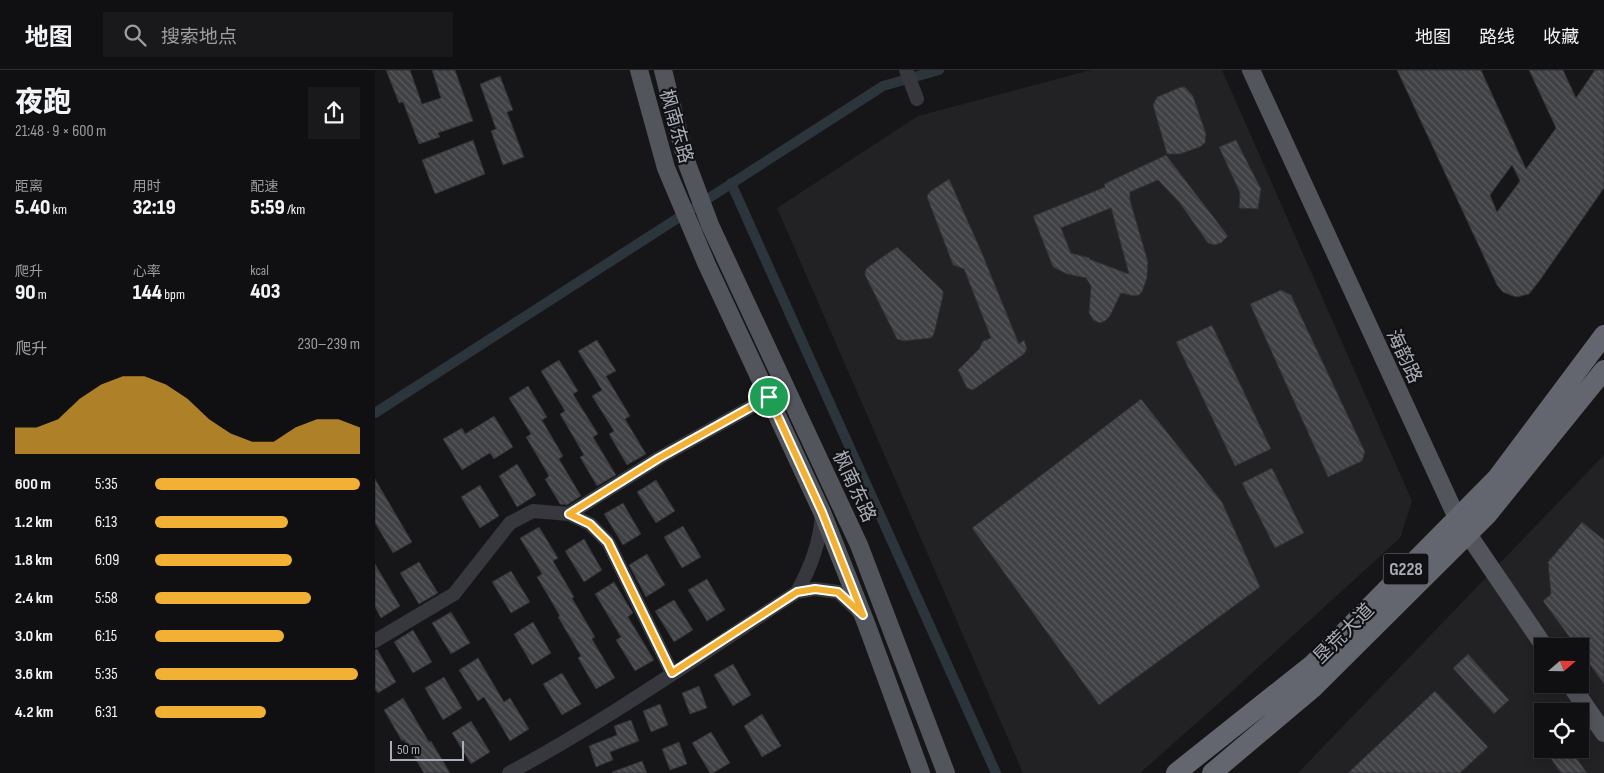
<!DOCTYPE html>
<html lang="zh">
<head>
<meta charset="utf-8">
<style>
	body { margin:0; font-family:"Sofia Sans Condensed","Noto Sans SC",sans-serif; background:#19191b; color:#f1f3f6; height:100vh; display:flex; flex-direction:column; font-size:19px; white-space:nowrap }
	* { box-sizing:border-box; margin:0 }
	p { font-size:16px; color:#9c9d9f }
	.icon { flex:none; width:28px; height:28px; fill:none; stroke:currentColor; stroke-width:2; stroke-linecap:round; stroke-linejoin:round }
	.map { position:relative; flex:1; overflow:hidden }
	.panel { display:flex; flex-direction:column; background:#101012; width:375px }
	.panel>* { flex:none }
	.needle { width:32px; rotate:70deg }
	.controls { position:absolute; left:1159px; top:568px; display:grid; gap:10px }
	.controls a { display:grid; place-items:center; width:55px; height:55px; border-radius:0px; background:#101012; box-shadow:0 2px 12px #0003,0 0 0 1px #303032; font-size:25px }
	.scale { position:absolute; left:15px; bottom:12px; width:74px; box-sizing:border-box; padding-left:5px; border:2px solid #a8adb8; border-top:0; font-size:14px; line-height:18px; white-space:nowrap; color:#a8adb8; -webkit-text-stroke:4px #111113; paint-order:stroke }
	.pin { position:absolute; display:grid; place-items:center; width:42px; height:42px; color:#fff; margin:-21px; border:2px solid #fff; border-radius:50%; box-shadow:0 1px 5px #0007 }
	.round { display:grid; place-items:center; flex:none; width:52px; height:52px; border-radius:0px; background:#19191b }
	.headline { display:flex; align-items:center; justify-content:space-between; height:85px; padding:0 15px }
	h1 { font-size:28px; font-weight:800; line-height:38px }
	.stats { display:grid; grid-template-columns:repeat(3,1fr); gap:8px; height:85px; padding:5px 15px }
	.stats div { display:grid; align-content:center }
	.stats b { font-size:21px; font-weight:800 }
	.stats small { font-size:14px; font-weight:400 }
	.stats p { font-size:14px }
	.chart { height:140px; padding:10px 15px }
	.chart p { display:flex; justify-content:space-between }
	.chart svg { width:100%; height:90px; margin-top:5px; fill:#f2b134; opacity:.7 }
	ul { padding:0 15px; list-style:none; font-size:16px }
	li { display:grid; grid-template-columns:80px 60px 1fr; align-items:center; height:38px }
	li i { height:12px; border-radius:6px; background:#f2b134 }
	header { display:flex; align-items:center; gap:30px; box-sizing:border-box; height:70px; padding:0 25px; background:#101012; border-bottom:1px solid #303032 }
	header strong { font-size:24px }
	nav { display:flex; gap:28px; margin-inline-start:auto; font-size:18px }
	.search { width:350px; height:45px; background:#19191b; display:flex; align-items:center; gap:12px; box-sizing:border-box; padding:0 18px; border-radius:0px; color:#9c9d9f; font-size:19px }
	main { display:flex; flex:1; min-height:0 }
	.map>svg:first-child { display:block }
</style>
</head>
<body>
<header>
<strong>地图</strong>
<div class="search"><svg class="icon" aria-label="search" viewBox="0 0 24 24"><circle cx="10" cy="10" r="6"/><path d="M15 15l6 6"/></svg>搜索地点</div>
<nav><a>地图</a><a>路线</a><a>收藏</a></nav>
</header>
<main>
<section class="panel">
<div class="headline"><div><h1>夜跑</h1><p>21:48 · 9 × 600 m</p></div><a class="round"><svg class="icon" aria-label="share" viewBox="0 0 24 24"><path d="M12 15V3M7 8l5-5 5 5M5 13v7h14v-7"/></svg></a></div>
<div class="stats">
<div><p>距离</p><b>5.40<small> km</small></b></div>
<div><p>用时</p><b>32:19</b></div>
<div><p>配速</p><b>5:59<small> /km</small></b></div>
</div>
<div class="stats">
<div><p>爬升</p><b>90<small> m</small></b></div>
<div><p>心率</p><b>144<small> bpm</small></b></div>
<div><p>kcal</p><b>403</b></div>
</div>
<div class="chart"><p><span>爬升</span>230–239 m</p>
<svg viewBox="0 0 160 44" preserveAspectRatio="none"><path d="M0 44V31L10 31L20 27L30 17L40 10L50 6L60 6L70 10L80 17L90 27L100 34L110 38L120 38L130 31L140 27L150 27L160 31V44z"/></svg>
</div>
<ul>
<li><b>600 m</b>5:35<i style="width:100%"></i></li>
<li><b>1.2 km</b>6:13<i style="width:65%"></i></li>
<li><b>1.8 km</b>6:09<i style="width:67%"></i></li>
<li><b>2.4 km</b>5:58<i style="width:76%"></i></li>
<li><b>3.0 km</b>6:15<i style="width:63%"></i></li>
<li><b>3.6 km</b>5:35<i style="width:99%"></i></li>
<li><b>4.2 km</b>6:31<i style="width:54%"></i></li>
</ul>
</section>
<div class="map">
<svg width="1229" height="703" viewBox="0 0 1229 703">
	<defs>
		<pattern id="building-back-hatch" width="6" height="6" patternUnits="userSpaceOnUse" patternTransform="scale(1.25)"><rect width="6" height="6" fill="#404145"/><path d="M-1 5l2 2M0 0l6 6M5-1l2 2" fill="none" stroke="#595a5e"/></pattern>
	</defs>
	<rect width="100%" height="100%" fill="#161618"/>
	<path fill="#222225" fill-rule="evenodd" d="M716 0H847L1037 431 1025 468 854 624 765 703H648L402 138 543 46Z
		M1229 385V703H923ZM1168 576H1205V614H1168ZM1168 641H1205V679H1168Z"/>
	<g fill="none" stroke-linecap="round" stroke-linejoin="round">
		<path stroke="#2c353c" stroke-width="10" d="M356 113 621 703
			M0 343 508 16 564 0"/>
	</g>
	<path fill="url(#building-back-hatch)" stroke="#303034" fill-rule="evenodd" d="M11 0H35L47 34 66 28 57 0H80L98 51 63 63 65 67 44 74 28 32 24 33Z
		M1022 0H1106L1151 99 1181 58 1154 0H1188L1201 28 1220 0H1229V118L1165 210 1154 224 1142 227 1135 225 1128 222 1122 215ZM1137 95 1145 111 1122 142 1115 125Z
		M125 6 138 40 132 42 149 87 128 95 116 61 121 59 105 14Z
		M806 17H810L818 26 831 64 830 73 825 77 805 84H792L778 35 782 27Z
		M98 70 110 104 60 124 47 90Z
		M861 70 886 119 883 139 864 138 865 123 844 77Z
		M791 85 853 166 846 173 839 175 833 173 804 132 783 110 755 122V130L773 192 772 208 767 222 764 225 760 226 746 223 735 246 730 251 725 253 718 250 714 243 716 216 711 208 692 204 678 197 658 146 730 117 729 114ZM736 138 754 204 714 189 715 188 696 183 686 158Z
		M574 109 607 183 644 274 649 270 652 279 649 284 598 320 592 318 583 300 604 279 608 271 616 268 589 199 578 195 552 127 553 124 557 120Z
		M522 177 568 221V226L559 264 556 268 529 271 522 269 490 205V201L493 197Z
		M906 220 916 225 990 382 987 391 953 407 875 234Z
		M837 255 896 379 860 396 801 272Z
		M222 270 241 301 231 306 255 346 250 349 271 384 252 395 234 364 239 361 217 326 227 320 203 281Z
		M184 290 203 321 198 324 223 364 218 367 241 405 222 416 205 387 209 385 185 344 190 341 166 301Z
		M153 316 172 347 167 350 188 386 184 389 206 426 192 435 185 434 170 409 174 406 151 367 156 364 134 328Z
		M766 329 847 432 885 517 724 635 597 458Z
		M119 346 138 377 119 389 115 383 87 400 68 369 87 358 90 364Z
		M142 394 161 425 142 437 124 406Z
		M897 398 929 463 900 478 867 413Z
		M0 409 37 472 18 483 0 453Z
		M281 410 300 441 281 453 262 422Z
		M105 415 124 446 105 458 86 427Z
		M248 433 266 464 248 475 229 444Z
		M1207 452 1229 470V614L1205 581V576H1201L1168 531 1176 524 1173 492Z
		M308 456 326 487 307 498 289 467Z
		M164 457 183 488 178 491 199 527 197 528 220 567 217 569 240 608 221 619 203 588 206 586 183 547 185 546 162 507 167 504 145 468Z
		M209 469 227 500 209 512 190 481Z
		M272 484 290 515 271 527 254 495Z
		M44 492 63 523 44 534 25 503Z
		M0 494 25 536 6 548 0 537Z
		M136 501 155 532 136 543 117 512Z
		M332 509 350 540 332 551 313 520Z
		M239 512 258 543 253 547 279 590 260 601 241 570 246 567 220 524Z
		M299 530 318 560 299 572 280 541Z
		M76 542 95 573 76 584 57 553Z
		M158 552 176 583 157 595 139 564Z
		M38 560 57 592 38 603 19 572Z
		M2 579 21 612 3 623 0 619V580Z
		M1093 584 1134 630 1119 644 1078 598Z
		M103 588 129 632 135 628 154 659 135 671 109 627 103 631 84 600Z
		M358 594 376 625 358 636 339 605Z
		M187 603 206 634 187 645 168 614Z
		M69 607 87 638 68 650 50 618Z
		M324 616 332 638 315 644 307 623Z
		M1060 621 1113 677 1085 703H973Z
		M28 628 54 672 56 671 75 703H49L29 670 27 671 9 640Z
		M285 634 293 655 276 662 268 641Z
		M387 644 406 676 387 687 369 656Z
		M256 650 264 671 235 682 238 690 221 697 214 676 242 665 239 656Z
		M96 651 115 682 96 694 77 663Z
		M336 662 355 693 338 703H335L317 673Z
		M304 672 312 694 295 700 287 679Z
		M1169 679H1195L1212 703H1186Z
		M267 691 272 703H238L237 702Z"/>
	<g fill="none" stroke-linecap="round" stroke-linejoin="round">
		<path stroke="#37383d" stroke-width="14" d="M531 0 542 29
			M194 444 215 454 233 472 297 603
			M447 445C445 473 436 497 422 522L440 519 463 522 485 543
			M0 571 79 524 135 453 158 441 194 444 284 388 394 327
			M134 703C233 650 328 583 422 522"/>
		<path stroke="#53555c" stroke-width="18" d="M264 0 291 98 332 195 447 442 491 553 546 703
			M288 0 311 91 335 155 484 475 571 703
			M876 0 1082 448 1169 576
			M1195 614 1229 663"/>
		<path stroke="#63666e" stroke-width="20" d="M801 703 938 594 1122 408 1229 265
			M837 703 939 617 1112 445 1229 300"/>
	</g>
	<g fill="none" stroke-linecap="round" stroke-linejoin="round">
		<g stroke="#fff" stroke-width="10">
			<path id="route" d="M394 327 447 442 488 545 463 522 440 519 422 522 297 603 233 472 215 454 194 444 284 388Z"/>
		</g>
		<use href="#route" stroke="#f2b134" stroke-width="6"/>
	</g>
	<g text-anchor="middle" stroke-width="4.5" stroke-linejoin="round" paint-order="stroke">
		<rect fill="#111113" stroke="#7b7e86" stroke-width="1" x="1008.5" y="483.5" width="45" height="31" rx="4"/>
		<g font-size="18" font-weight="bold" fill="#a8adb8">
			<text x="1031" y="505">G228</text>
		</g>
		<g font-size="19" fill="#a8adb8" stroke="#111113">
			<text transform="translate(302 56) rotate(74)" y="7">枫南东路</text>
			<text transform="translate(1030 286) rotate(65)" y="7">海韵路</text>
			<text transform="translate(480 416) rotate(65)" y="7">枫南东路</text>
			<text transform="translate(968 563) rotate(-45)" y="7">垦荒大道</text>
		</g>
	</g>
</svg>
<div class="controls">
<a><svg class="needle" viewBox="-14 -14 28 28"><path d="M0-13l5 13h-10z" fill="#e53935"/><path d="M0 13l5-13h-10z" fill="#9c9d9f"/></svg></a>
<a><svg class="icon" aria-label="locate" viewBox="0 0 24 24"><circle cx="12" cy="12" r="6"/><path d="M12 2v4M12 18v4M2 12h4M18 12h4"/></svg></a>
</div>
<div class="scale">50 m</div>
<div class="pin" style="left:394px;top:327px;background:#1e9e55"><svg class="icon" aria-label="arrive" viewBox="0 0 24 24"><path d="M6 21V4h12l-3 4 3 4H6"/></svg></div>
</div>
</main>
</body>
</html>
